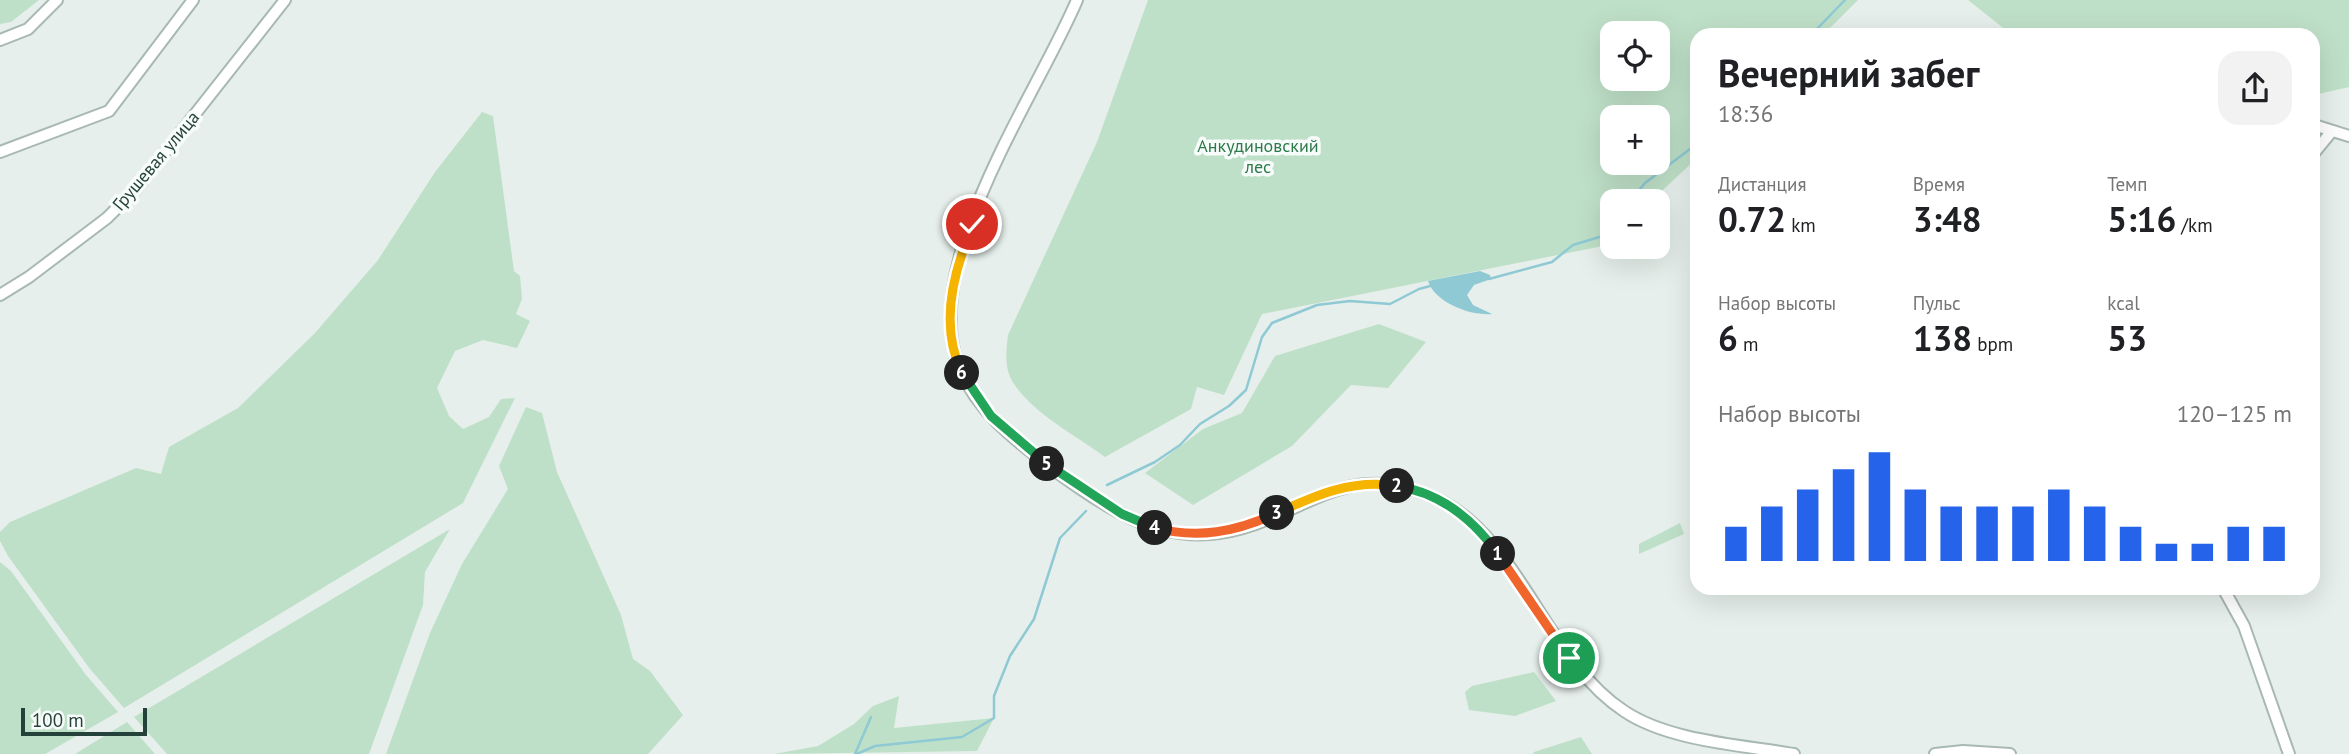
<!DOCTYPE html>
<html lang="ru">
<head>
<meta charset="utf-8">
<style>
	body { margin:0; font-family:"PT Sans",sans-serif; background:#f2f2f2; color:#202124; height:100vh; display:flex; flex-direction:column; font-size:26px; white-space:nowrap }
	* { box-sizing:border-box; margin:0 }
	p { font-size:23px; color:#757577 }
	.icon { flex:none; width:38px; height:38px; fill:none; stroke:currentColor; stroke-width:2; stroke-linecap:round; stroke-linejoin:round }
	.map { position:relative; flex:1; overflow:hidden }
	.details { position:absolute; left:1690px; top:28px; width:630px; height:567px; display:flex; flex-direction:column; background:#fff; border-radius:21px; box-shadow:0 7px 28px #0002 }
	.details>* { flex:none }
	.fabs { position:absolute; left:1600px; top:21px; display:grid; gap:14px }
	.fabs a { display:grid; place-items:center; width:70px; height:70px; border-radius:14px; background:#fff; box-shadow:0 7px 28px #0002; font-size:35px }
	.scale { position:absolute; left:21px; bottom:18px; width:126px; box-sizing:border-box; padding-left:7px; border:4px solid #24423a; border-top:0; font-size:19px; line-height:24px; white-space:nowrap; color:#24423a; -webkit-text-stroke:5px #f7fbf9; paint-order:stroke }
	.pin { position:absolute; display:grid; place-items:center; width:60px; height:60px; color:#fff; margin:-30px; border:4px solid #fff; border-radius:50%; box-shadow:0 2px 7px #0007 }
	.km { position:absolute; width:35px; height:35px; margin:-18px; border-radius:50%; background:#222; color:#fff; font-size:19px; line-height:35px; text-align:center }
	.round { display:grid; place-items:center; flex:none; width:74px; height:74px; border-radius:21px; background:#f2f2f2 }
	.overview { display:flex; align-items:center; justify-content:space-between; height:119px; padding:0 28px }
	h1 { font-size:38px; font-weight:800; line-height:52px }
	.figures { display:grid; grid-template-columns:repeat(3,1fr); gap:10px; height:119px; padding:7px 28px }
	.figures div { display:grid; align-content:center }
	.figures b { font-size:35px; font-weight:800 }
	.figures small { font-size:19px; font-weight:400 }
	.figures p { font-size:19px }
	.chart { height:196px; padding:14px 28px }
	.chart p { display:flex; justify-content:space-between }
	.chart svg { width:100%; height:126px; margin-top:7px; stroke:#2563eb; stroke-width:6 }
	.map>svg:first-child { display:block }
</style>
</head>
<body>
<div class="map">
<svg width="2349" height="754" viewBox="0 0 2349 754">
	<rect width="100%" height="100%" fill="#e6efeb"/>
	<path fill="#bfe0c8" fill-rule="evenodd" d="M0 0H39L11 22 0 24Z
		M1148 0H1858L1823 35H1698L1697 158 1651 201H1612V238L1603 246 1262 314 1224 395 1197 387 1191 409 1105 457C1075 435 1035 415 1014 384 1004 370 1006 351 1008 335L1097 142ZM1612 33H1657V79H1612ZM1612 117H1657V163H1612Z
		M1968 0H2349V87L2314 95V35H2012Z
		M482 112 493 116 514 271 520 276 522 299 516 314 530 321 517 348 483 340 455 351 437 388 449 416 463 429 489 417 501 399 515 398 463 503 124 708 90 669 8 556 0 541V532L10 522 136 468 161 474 169 447 238 408 315 333 378 260 435 172Z
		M1379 324 1426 342 1388 388 1351 385 1292 446 1193 505 1145 473 1203 429 1242 413 1275 356Z
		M526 407 542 413 557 472 621 615 633 659 650 671 683 715 648 754H386L430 633 462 564 508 489 499 466Z
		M1680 523 1684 534 1639 554V544Z
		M450 529 425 572 423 605 369 754H167L134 717Z
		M0 562 11 571 86 675 118 712 45 754H0Z
		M1534 672 1556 701 1515 716 1469 710 1465 692 1472 686Z
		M899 696 894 728 994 718 977 751 774 754 818 746 854 724 873 706Z
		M127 722 155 754H75Z
		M1581 737 1592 754H1533L1534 752Z"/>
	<path fill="#8ec9d4" d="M1480 271 1490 275 1491 279 1474 285 1467 295 1473 305 1492 314C1471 316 1435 303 1428 281Z"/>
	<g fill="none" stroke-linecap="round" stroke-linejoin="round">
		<path stroke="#8ec9d4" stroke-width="2.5" d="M1811 35 1845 0
			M1630 201 1645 183 1698 143
			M1489 279 1552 262 1573 245 1606 235 1612 223
			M1107 485 1155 462 1180 445 1200 424 1229 406 1246 390 1262 337 1272 323 1317 305 1350 301 1390 304 1419 289 1430 286
			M855 754 871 717
			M857 754 875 746 962 737 994 718V696L1010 656 1034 619 1060 538 1086 511"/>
		<g stroke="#a8b8b2" stroke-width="14">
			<path id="minor" d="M1077 0C1037 95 916 266 960 369 978 412 1014 439 1050 467 1096 501 1149 539 1210 534 1298 527 1340 451 1439 500 1520 539 1546 660 1624 711 1668 741 1742 745 1794 754
				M0 40 28 29 57 0
				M2314 125 2349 136
				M0 152 109 111 193 0
				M2314 153 2332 131
				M0 295 29 277 107 218 136 189 285 0
				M2223 588 2244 626 2289 754
				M1935 754 1963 751 2010 754"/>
		</g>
		<use href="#minor" stroke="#fff" stroke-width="10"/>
	</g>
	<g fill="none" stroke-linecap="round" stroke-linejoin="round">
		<g stroke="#fff" stroke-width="14">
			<path id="split-1" d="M1498 554 1569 658"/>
		</g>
		<g stroke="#fff" stroke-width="14">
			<path id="split-2" d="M1397 486C1441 493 1473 519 1498 554"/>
		</g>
		<g stroke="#fff" stroke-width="14">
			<path id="split-3" d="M1277 513C1316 495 1352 479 1397 486"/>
		</g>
		<g stroke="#fff" stroke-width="14">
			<path id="split-4" d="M1155 528C1198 539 1236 532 1277 513"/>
		</g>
		<g stroke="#fff" stroke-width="14">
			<path id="split-5" d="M1047 464 1122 514 1155 528"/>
		</g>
		<g stroke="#fff" stroke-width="14">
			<path id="split-6" d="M962 373 991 416 1047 464"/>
		</g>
		<g stroke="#fff" stroke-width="14">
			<path id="split-7" d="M962 373C943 334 949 291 963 251"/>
		</g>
		<g stroke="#fff" stroke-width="14">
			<path id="split-8" d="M963 251 972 224"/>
		</g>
		<use href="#split-1" stroke="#f0652b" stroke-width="9"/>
		<use href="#split-2" stroke="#22a559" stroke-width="9"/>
		<use href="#split-3" stroke="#f5b400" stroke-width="9"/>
		<use href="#split-4" stroke="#f0652b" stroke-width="9"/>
		<use href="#split-5" stroke="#22a559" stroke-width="9"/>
		<use href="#split-6" stroke="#22a559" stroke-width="9"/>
		<use href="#split-7" stroke="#f5b400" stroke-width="9"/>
		<use href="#split-8" stroke="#f5b400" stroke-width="9"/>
	</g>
	<g text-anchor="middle" stroke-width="7" stroke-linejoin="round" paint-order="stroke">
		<g font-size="18" fill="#2d7a4b" stroke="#f7fbf9">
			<text x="1258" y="152">Анкудиновский<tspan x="1258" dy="21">лес</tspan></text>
		</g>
		<g font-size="18" fill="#24423a" stroke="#f7fbf9">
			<text transform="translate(156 161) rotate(-50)" y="6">Грушевая улица</text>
		</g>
	</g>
</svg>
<div class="fabs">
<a><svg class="icon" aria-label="locate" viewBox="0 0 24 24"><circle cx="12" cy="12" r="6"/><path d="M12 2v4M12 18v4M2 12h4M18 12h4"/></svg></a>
<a>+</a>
<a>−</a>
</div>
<div class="scale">100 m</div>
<div class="pin" style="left:1569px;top:658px;background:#1e9e55"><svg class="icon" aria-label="arrive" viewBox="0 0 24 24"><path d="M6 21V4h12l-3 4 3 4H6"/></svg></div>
<div class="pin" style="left:972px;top:224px;background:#d93025"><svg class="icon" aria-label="check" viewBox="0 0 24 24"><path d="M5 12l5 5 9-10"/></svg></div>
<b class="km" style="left:1498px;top:554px">1</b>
<b class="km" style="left:1397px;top:486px">2</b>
<b class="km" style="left:1277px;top:513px">3</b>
<b class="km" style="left:1155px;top:528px">4</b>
<b class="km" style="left:1047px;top:464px">5</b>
<b class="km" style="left:962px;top:373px">6</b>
<section class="details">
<div class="overview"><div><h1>Вечерний забег</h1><p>18:36</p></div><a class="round"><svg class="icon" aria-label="share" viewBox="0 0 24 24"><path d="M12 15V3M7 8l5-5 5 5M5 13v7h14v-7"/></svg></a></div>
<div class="figures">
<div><p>Дистанция</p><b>0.72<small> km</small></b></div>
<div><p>Время</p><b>3:48</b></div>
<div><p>Темп</p><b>5:16<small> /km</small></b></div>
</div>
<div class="figures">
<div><p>Набор высоты</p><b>6<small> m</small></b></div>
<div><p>Пульс</p><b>138<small> bpm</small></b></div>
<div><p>kcal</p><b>53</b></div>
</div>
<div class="chart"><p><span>Набор высоты</span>120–125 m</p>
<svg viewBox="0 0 160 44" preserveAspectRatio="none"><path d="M5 44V32M15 44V25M25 44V19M35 44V12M45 44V6M55 44V19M65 44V25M75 44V25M85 44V25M95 44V19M105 44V25M115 44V32M125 44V38M135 44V38M145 44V32M155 44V32"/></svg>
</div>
</section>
</div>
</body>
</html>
